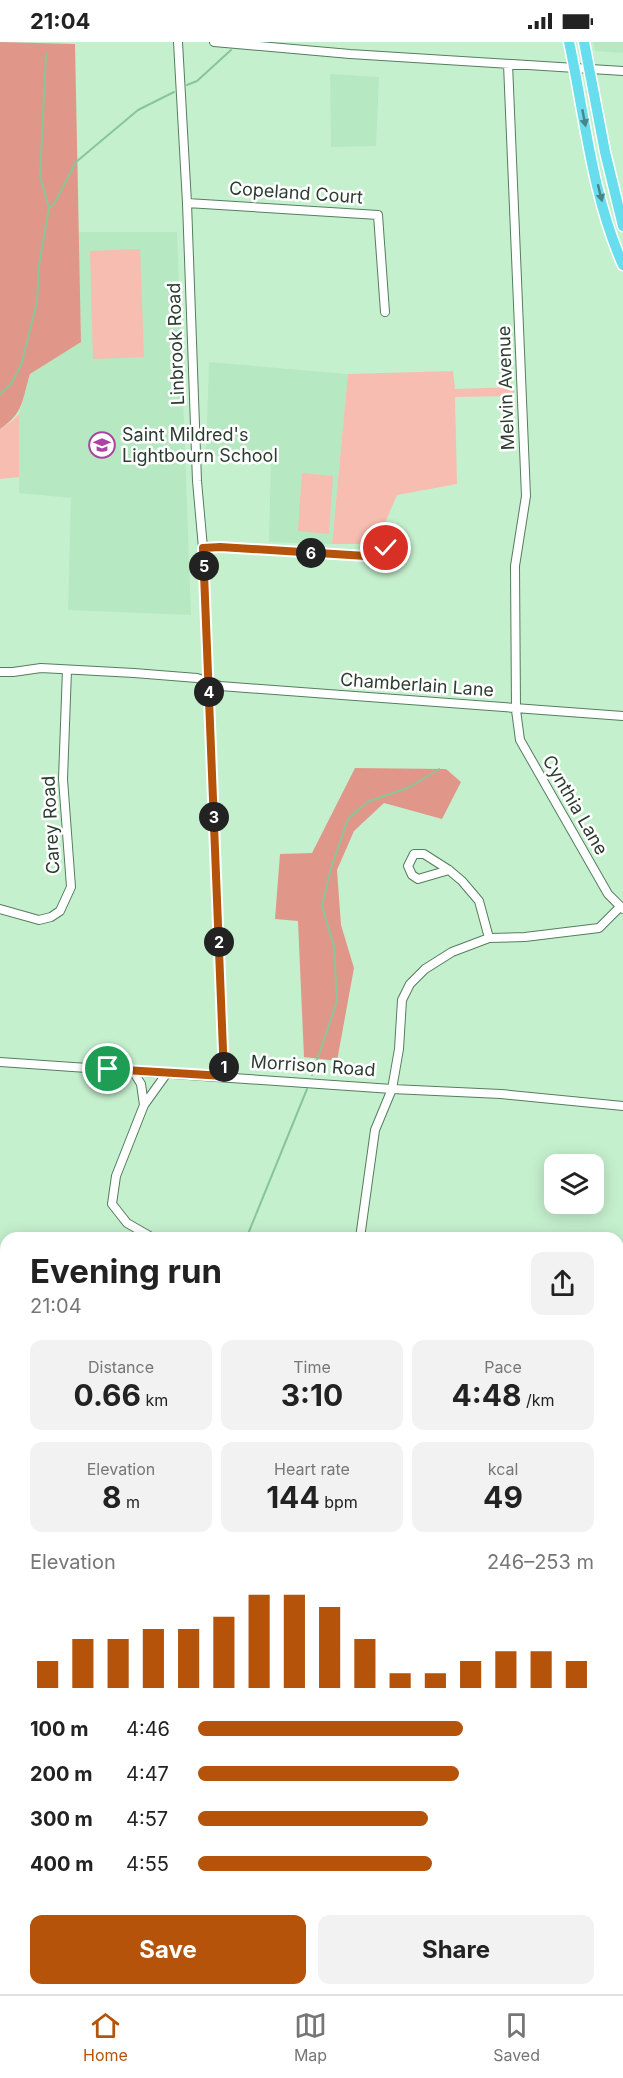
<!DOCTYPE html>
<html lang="en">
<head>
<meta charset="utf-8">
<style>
	body { margin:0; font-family:Inter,sans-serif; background:#f2f2f2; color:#222; height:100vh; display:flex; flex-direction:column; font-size:22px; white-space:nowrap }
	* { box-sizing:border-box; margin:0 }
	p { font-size:20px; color:#767676 }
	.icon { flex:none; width:33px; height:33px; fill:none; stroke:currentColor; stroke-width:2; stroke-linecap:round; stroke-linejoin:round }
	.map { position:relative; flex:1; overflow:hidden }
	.sheet { position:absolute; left:0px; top:1190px; width:624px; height:764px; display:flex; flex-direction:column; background:#fff; border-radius:18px 18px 0 0; box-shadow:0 3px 15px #0003 }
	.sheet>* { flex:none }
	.buttons { position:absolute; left:544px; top:1112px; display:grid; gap:12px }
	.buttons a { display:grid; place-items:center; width:60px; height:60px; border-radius:12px; background:#fff; box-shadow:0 3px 15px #0003; font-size:30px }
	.pin { position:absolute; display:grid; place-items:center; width:51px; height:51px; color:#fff; margin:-26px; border:3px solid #fff; border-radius:50%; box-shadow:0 2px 6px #0007 }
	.km { position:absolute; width:30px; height:30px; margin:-15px; border-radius:50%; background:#222; color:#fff; font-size:16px; line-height:30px; text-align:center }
	.round { display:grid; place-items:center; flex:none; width:63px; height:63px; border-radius:12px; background:#f2f2f2 }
	.overview { display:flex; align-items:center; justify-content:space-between; height:102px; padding:0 30px }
	h1 { font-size:33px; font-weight:700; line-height:45px }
	.stats { display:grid; grid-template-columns:repeat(3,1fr); gap:9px; height:102px; padding:6px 30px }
	.stats div { display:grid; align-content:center; border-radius:12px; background:#f2f2f2; text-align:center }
	.stats b { font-size:30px; font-weight:700 }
	.stats small { font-size:16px; font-weight:400 }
	.stats p { font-size:16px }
	.chart { height:168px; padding:12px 30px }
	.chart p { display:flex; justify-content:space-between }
	.chart svg { width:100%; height:108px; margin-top:6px; stroke:#b45309; stroke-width:6 }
	.primary-button { display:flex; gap:12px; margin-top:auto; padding:12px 30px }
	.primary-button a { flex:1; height:69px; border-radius:12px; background:#b45309; color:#fff; font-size:24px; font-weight:700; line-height:69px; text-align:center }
	.primary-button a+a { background:#f2f2f2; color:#222 }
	ul { padding:0 30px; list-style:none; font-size:20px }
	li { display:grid; grid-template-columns:96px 72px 1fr; align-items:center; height:45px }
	li i { height:15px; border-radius:8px; background:#b45309 }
	.status { display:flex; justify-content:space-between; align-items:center; height:42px; padding:0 30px; background:#fff; direction:ltr }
	.status svg { height:16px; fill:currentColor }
	.dock { display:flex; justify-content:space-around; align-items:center; height:84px; border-top:2px solid #e0e0e0; background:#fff; font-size:16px; color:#767676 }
	.dock a { display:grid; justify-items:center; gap:3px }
	.dock .selected { color:#b45309 }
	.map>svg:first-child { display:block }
</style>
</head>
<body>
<div class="status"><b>21:04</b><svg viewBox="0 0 49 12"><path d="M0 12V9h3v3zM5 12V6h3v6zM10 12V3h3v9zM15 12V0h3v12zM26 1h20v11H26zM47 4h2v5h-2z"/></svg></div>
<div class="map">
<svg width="623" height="1952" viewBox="0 0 623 1952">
	<rect width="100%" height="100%" fill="#c5f0ce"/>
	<path fill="#b6e8c1" d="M593 0H623V11L595 9Z
		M330 32 379 35 376 104 331 105Z
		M79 190H177L191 573 68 568 71 456 19 451V372L30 332 81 300Z
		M209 320 348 332 332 502 269 500 271 417 206 413Z
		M623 1343V1496L618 1347Z"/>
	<path fill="#f7bdb1" d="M140 207 144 315 93 317 90 209Z
		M453 329 455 347 514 345V354L455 355 457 442 397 453 376 502H332L348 332Z
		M19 372V435L0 437V387L12 379Z
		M302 431 333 434 329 492 298 489Z"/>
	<path fill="#e09789" d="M0 0 75 2 81 300 30 332C22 358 24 371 0 387Z
		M355 726 446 727 461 740 442 777 384 761 354 789 337 828 341 883 354 926 337 1019 304 1015 298 879 275 877 280 812 312 811Z
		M618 1290 623 1292V1343L618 1347Z"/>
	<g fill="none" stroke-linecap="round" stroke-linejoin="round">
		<path stroke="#88c698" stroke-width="2" d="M187 43 197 39 231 8
			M49 166 54 162 76 120 138 68 174 50
			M0 352 11 342 21 323 37 260 39 223 49 166 40 134 46 12
			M312 1033 337 959 334 905 322 864 331 826 348 777 367 760 410 745 439 727
			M248 1192 307 1047
			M0 1697 6 1694
			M618 1708 623 1707"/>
		<g stroke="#557d5f" stroke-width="10">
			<path id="minor" d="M178 0 187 161 197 439 203 506 224 1034
				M214 0 350 12 623 29
				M508 22 526 454 515 524 516 668 520 698 608 852 623 867
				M187 161 378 173 385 270
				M203 506 220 505 366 514 386 506
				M0 630H13L41 626 134 631 197 636 220 644 623 674
				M449 828 418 837 412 833 408 824 414 812H424L449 828 462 839 479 859 489 896
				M0 867 39 878 51 875 60 869 71 845 63 737 67 628
				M0 1020 392 1047 501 1052 623 1064
				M133 1029 141 1042 144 1063
				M153 1196 127 1181 112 1162 116 1134 144 1063 167 1031
				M216 1196H225
				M360 1196 375 1088 392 1047 399 1007 402 958 410 942 425 927 452 910 489 896 525 895 599 886 620 865
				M618 1224H623
				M0 1473H6
				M0 1599 6 1609
				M75 1947V1952
				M187 1947V1952
				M328 1947V1952
				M458 1947 459 1952
				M577 1947V1952"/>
		</g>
		<g stroke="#fff" stroke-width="13">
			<path id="major" d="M569 0C585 74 592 154 623 223
				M584 0 605 110 623 184"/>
		</g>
		<use href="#minor" stroke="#fff" stroke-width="8"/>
		<use href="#major" stroke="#68ddee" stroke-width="10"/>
	</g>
	<defs><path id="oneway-solid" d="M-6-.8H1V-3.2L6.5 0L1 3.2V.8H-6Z" transform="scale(1.5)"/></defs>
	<g fill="#478586">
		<use href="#oneway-solid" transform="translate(584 76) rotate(79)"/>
		<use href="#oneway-solid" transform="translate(600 151) rotate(76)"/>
	</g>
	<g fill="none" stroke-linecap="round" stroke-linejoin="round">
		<g stroke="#fff" stroke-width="12">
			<path id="route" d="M108 1027 224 1034 203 506 220 505 366 514 386 506"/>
		</g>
		<use href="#route" stroke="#b45309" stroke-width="8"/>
	</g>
	<defs>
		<g id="school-ring" transform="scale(1.35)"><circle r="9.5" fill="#fff" stroke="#ad42a3" stroke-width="1.5"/><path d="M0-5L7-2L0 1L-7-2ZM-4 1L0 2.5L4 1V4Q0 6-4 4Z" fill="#ad42a3"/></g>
	</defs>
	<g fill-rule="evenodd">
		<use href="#school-ring" x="102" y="403"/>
	</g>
	<g text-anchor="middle" stroke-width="5" stroke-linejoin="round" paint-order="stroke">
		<g font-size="18" fill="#2c3d30" stroke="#fff">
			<text transform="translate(296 151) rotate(4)" y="6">Copeland Court</text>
			<text transform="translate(176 302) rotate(-92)" y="6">Linbrook Road</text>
			<text transform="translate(506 346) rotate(-92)" y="6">Melvin Avenue</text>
			<text transform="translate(417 643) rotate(4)" y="6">Chamberlain Lane</text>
			<text transform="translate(575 763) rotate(60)" y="6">Cynthia Lane</text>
			<text transform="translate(51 783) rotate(-93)" y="6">Carey Road</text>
			<text transform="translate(313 1024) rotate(4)" y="6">Morrison Road</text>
		</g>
		<g font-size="18" fill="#2c3d30" stroke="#fff" text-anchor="start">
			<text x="122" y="399">Saint Mildred's<tspan x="122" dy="21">Lightbourn School</tspan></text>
		</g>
	</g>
</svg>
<div class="buttons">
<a><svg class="icon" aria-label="layers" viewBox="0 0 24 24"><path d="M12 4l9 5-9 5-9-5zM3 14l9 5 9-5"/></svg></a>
</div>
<div class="pin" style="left:108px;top:1027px;background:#1e9e55"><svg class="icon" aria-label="arrive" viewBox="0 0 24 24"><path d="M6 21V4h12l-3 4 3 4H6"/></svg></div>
<div class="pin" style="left:386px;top:506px;background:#d93025"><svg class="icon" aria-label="check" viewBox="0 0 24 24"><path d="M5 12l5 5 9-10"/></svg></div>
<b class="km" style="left:224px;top:1025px">1</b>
<b class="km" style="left:219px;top:900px">2</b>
<b class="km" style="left:214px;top:775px">3</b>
<b class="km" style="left:209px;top:650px">4</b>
<b class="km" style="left:204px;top:524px">5</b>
<b class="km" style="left:311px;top:511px">6</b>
<section class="sheet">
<div class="overview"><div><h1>Evening run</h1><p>21:04</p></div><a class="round"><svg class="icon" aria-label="share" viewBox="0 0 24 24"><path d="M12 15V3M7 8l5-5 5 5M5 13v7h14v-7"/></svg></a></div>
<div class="stats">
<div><p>Distance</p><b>0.66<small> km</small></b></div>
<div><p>Time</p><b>3:10</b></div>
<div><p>Pace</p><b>4:48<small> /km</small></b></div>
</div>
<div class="stats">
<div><p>Elevation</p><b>8<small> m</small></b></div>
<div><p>Heart rate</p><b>144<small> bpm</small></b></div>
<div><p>kcal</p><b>49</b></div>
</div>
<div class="chart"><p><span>Elevation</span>246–253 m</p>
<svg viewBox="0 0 160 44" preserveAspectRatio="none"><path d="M5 44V33M15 44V24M25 44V24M35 44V20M45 44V20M55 44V15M65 44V6M75 44V6M85 44V11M95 44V24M105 44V38M115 44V38M125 44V33M135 44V29M145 44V29M155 44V33"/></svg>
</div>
<ul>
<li><b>100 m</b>4:46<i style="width:67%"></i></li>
<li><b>200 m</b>4:47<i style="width:66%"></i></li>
<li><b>300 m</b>4:57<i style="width:58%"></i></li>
<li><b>400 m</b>4:55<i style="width:59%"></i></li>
</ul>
<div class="primary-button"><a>Save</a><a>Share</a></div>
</section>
</div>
<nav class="dock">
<a class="selected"><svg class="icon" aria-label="home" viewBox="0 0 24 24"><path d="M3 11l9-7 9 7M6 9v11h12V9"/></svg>Home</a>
<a><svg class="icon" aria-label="map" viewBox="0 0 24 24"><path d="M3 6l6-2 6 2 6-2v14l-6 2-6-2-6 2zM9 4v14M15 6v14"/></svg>Map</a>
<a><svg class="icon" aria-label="saved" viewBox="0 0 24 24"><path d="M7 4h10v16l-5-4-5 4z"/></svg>Saved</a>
</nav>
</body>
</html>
